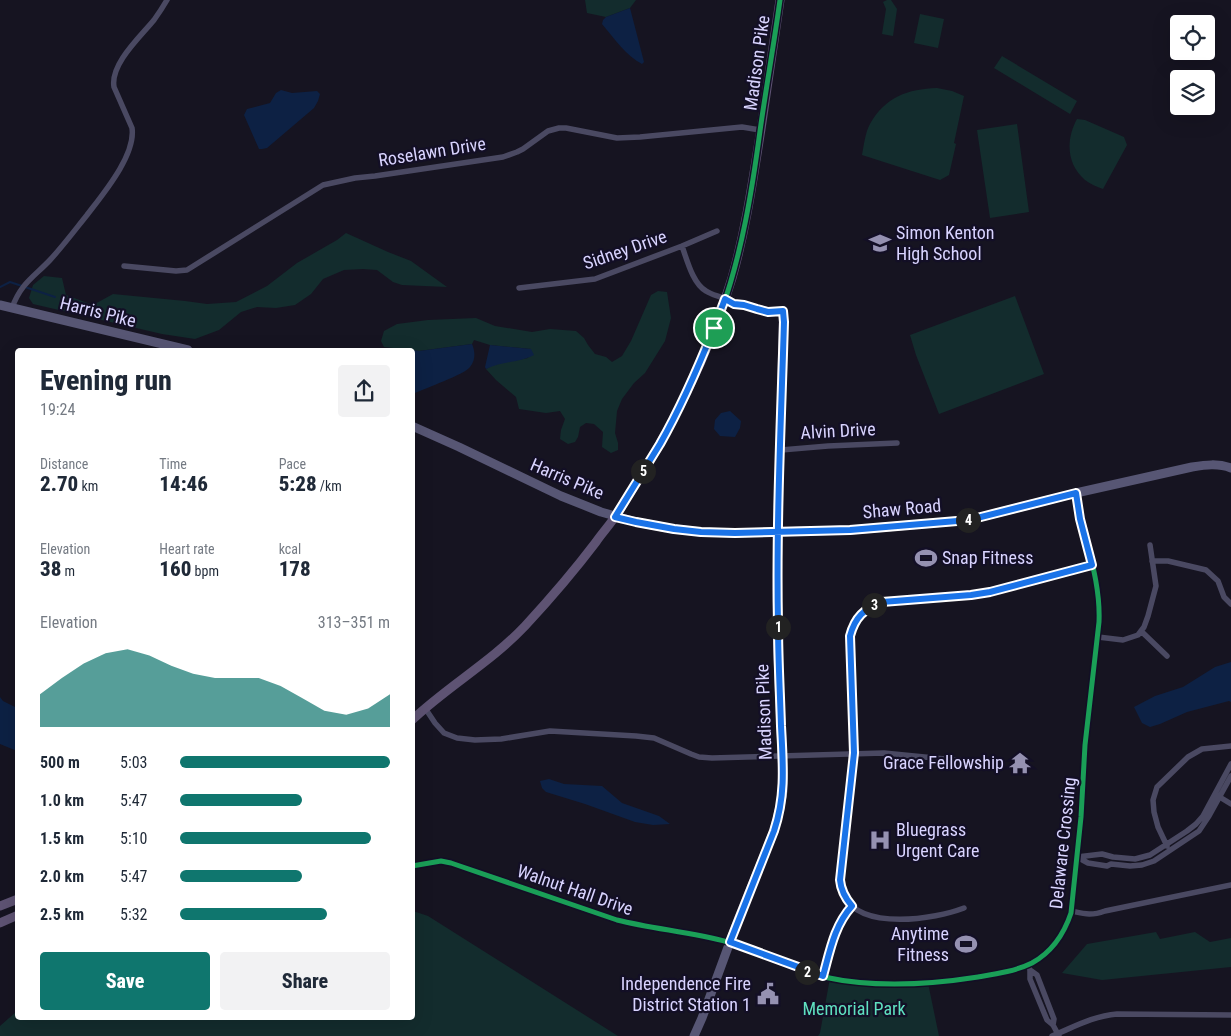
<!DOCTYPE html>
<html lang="en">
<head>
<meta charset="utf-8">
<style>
	body { margin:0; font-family:"Roboto Condensed",sans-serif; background:#f2f2f3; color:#1f2937; height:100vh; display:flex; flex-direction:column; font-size:19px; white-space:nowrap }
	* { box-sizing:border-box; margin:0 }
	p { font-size:16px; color:#747a83 }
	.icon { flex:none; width:28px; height:28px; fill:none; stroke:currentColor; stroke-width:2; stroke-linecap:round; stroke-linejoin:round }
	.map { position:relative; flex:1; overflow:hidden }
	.panel { position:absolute; left:15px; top:348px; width:400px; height:672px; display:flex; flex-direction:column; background:#fff; border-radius:5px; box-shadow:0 5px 20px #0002 }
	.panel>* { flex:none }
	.tools { position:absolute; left:1170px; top:15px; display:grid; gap:10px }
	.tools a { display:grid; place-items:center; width:45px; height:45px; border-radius:5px; background:#fff; box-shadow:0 5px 20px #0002; font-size:25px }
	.pin { position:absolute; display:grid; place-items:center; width:42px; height:42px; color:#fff; margin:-21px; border:2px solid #fff; border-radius:50%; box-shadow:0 1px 5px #0007 }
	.km { position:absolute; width:25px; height:25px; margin:-12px; border-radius:50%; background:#222; color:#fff; font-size:14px; line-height:25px; text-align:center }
	.round { display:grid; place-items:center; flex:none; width:52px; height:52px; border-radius:5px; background:#f2f2f3 }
	.head { display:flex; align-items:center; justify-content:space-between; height:85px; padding:0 25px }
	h1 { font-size:28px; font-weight:800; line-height:38px }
	.figures { display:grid; grid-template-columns:repeat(3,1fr); gap:8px; height:85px; padding:5px 25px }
	.figures div { display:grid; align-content:center }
	.figures b { font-size:21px; font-weight:800 }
	.figures small { font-size:14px; font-weight:400 }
	.figures p { font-size:14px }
	.chart { height:140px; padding:10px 25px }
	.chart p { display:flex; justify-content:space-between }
	.chart svg { width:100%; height:90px; margin-top:5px; fill:#0f766e; opacity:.7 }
	.action { display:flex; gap:10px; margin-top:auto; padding:10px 25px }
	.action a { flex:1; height:58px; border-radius:5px; background:#0f766e; color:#fff; font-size:20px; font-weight:800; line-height:58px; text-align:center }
	.action a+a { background:#f2f2f3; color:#1f2937 }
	ul { padding:0 25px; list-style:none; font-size:16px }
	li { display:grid; grid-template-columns:80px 60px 1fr; align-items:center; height:38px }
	li i { height:12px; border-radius:6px; background:#0f766e }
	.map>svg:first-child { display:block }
</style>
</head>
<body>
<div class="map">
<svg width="1231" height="1036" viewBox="0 0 1231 1036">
	<rect width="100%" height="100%" fill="#161421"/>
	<path fill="#132c2d" d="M585 0H636L630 8 606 17 587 13Z
		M887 0H891L897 9 893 36 882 34 886 9 883 2Z
		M920 14 944 19 938 48 914 43Z
		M1002 56 1077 101 1070 114 994 68Z
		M937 88 952 91 964 96 954 143 956 144 949 175 940 180 862 155C864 145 865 133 870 124 885 97 908 89 937 88Z
		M1077 119 1085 120 1124 137 1127 145 1103 189C1097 187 1090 184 1085 180 1066 164 1066 139 1077 119Z
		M1017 124 1029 212 990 218 977 130Z
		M346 233 388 252 411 261 447 287 402 285 393 282 377 270 363 269 344 270 323 279 311 294 295 305 276 308 257 307 241 312 219 330 195 339 162 334 33 304 29 298 33 285 44 276 62 278 66 295 93 305 113 294 185 301 207 304 236 302 267 286 297 263 337 240Z
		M658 291 667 292 671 318 665 341 645 373 634 383 622 399 617 411 615 433 618 443V450L611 453 602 447 603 432 594 424 586 423 580 427 578 437 575 442 568 444 560 439 561 430 565 419 560 411 546 413 519 409 516 397 496 380 486 369 495 364 528 358 531 349 490 345 474 340 472 344 419 351 384 347 381 341 384 331 397 324 428 320 476 318 495 326 532 332 550 329 576 331 584 338 588 345 595 354 606 357 612 362 622 356 631 341 651 295Z
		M1015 296 1044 374 939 414 916 355 910 335Z
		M413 911 428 916 618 1036H0V1026L17 1011 18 1018H412Z
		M1156 932 1160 939 1195 932 1210 942 1231 938V967L1102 980 1062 973 1087 944Z
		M830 978 850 981 928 983 939 1036H818L820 1033Z"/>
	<path fill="#0d2144" d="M630 8 644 62 642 64C626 56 614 38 602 24L603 20 606 17Z
		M281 90 292 93 317 91 320 94 318 101 314 108 267 148 262 149H259L244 115 247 109 270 103 276 93Z
		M472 344C475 351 476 360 470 367 464 375 425 388 413 394V350L419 351Z
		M490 345 531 349 534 355C519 363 502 361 486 369L485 367Z
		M730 411 741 421 740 428 735 437 720 436 714 429 715 420 721 413Z
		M1231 662V702L1229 701 1187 712 1160 724 1150 727 1142 723 1134 707 1155 696 1183 687 1215 667Z
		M0 697 3 701 17 708V751L0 744Z
		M549 779 564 784 602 786 622 803 659 816 670 824 653 825 635 822 585 804 546 792 542 788 540 781Z"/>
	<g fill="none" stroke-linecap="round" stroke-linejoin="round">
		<path stroke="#0d2144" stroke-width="2" d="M0 287 10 282 55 297"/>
		<path stroke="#4a4962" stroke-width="5.5" d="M682 246C687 260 693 284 706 291 712 295 719 296 725 299
			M124 266 176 271 187 270 323 185 355 178 375 176 503 157 517 152 523 149 548 131 559 128H566L617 138 640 137 742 127 760 130
			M519 288 595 279 682 246 717 231
			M12 308C21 283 34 277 50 260 63 246 75 230 87 215 103 194 136 155 132 128L114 87C110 64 141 36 154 20 159 13 163 7 167 0
			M781 450 828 446 897 443
			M1152 561H1168L1206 570 1218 581 1224 597 1231 604
			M1141 631 1167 656
			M1098 637 1123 640 1138 635 1144 627 1148 616 1156 586 1150 545
			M425 708 435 723 444 733 457 738 475 740 501 739 550 731 636 736 654 738 691 754 699 757 712 758 884 753 995 764
			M1218 796 1231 804
			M1167 846 1158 827 1154 812 1153 800 1157 787 1188 757 1202 749 1231 746
			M1077 857 1102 854 1113 857 1135 859 1150 855 1187 831 1196 824 1203 816 1231 764
			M1077 857 1088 863 1107 866 1111 864 1130 866 1142 865 1154 861 1199 831 1209 816 1231 776
			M412 866 441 861 451 863 617 920C653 929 691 932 728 942 761 951 791 969 824 977 874 988 927 985 978 977 996 974 1016 971 1032 963 1052 952 1064 934 1071 913L1081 817 1085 745 1099 622C1101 579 1083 536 1076 493
			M964 908C935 919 862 931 844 896 837 881 842 861 844 844 847 814 852 784 854 754 854 742 853 731 853 720 852 696 851 672 850 648 850 623 859 611 882 602L971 595 990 591 1092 565
			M1071 911C1085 914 1091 916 1105 911L1231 885
			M1028 965 1030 970V979L1047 1020 1053 1025 1059 1036
			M1030 970 1037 975 1054 1019 1053 1025
			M823 977C829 951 834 926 852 906
			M1052 1036C1074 1027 1093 1016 1117 1014L1231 1015"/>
		<path stroke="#4a4962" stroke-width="8" d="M725 299 734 304 744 305 757 309 767 311H783L778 531"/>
		<path stroke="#575674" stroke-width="9" d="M0 305 188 350
			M412 426 459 447 561 496 601 512 636 522 674 529 701 532 735 533 851 530 969 520 1076 493 1192 467C1205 465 1218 463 1231 468
			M694 1036 702 1018 738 920 774 831 780 807 783 791V777L778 656 777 590 778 531"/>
		<path stroke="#5e5373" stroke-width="9" d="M412 720C448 686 491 662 525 626 550 599 574 571 596 542 602 533 610 525 616 515 664 443 707 361 732 278 746 229 753 179 761 129 767 86 774 43 780 0
			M0 906 18 899
			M0 923 18 915"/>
		<g stroke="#130f26" stroke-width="8">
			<path id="cycleway" d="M660 443C683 400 706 355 722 309 742 252 752 191 760 131 766 88 774 44 780 0
				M412 866 441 861 451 863 617 920C653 929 691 932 728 942 761 951 791 969 824 977 874 988 927 985 978 977 996 974 1016 971 1032 963 1052 952 1064 934 1071 913L1081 817 1085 745 1099 622C1101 579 1083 536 1076 493"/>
		</g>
		<use href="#cycleway" stroke="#1a9f57" stroke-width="5"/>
	</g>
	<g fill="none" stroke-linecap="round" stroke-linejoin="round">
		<g stroke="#fff" stroke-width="10">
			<path id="route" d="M714 328 725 299 734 304 744 305 757 309 768 312 783 311 784 322C781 423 776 524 778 624 778 658 780 692 781 726 783 764 786 795 774 831L730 942 823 976C830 951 834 926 852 906 845 898 841 891 840 880L854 753 850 636C855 617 864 609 882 602L971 595 990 592 1092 565 1080 519 1076 493 969 520 850 530 735 533 701 532 674 529 636 522 615 517C630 493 645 468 660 444 681 407 698 368 714 328"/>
		</g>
		<use href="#route" stroke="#1a73e8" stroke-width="6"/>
	</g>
	<defs>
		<g id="school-bare" transform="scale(1.725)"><path d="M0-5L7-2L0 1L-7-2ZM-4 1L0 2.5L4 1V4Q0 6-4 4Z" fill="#9591b1" stroke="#130f26" stroke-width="2.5" paint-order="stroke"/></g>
		<g id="stadium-bare" transform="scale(1.725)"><path d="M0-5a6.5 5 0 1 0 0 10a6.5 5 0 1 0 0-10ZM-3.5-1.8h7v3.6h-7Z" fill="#9591b1" stroke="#130f26" stroke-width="2.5" paint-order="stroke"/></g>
		<g id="temple-bare" transform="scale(1.725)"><path d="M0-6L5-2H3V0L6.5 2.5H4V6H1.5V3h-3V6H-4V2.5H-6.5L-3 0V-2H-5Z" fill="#9591b1" stroke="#130f26" stroke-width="2.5" paint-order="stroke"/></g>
		<g id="hospital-bare" transform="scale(1.725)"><path d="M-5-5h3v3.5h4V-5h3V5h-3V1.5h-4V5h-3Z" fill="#9591b1" stroke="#130f26" stroke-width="2.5" paint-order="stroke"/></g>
		<g id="civic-bare" transform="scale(1.725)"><path d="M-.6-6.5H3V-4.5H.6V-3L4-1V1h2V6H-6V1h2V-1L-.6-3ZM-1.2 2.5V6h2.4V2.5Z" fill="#9591b1" stroke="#130f26" stroke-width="2.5" paint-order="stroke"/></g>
	</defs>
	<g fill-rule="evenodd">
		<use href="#school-bare" x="880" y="243"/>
		<use href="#stadium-bare" x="926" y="558"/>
		<use href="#temple-bare" x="1020" y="763"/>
		<use href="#hospital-bare" x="880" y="840"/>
		<use href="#stadium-bare" x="966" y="944"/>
		<use href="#civic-bare" x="768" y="994"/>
	</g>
	<g text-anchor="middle" stroke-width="4.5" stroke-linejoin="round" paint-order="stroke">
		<g font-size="18" fill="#d9d4ff" stroke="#130f26">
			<text transform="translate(757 63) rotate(-82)" y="6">Madison Pike</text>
			<text transform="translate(432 152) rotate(-9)" y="6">Roselawn Drive</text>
			<text transform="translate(625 250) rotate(-19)" y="6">Sidney Drive</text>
			<text transform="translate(98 312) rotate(14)" y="6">Harris Pike</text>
			<text transform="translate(838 431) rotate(-3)" y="6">Alvin Drive</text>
			<text transform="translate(567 479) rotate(23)" y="6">Harris Pike</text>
			<text transform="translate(902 509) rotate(-5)" y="6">Shaw Road</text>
			<text transform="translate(764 712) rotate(-92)" y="6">Madison Pike</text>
			<text transform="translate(1063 843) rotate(-84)" y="6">Delaware Crossing</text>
			<text transform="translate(575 890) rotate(19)" y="6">Walnut Hall Drive</text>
		</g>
		<g font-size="18" fill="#d9d4ff" stroke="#130f26" text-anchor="start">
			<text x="896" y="239">Simon Kenton<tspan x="896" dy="21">High School</tspan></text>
			<text x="942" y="564">Snap Fitness</text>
			<text x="1004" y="769" text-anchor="end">Grace Fellowship</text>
			<text x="896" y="836">Bluegrass<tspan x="896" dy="21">Urgent Care</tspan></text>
			<text x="949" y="940" text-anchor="end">Anytime<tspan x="949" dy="21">Fitness</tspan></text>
			<text x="751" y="990" text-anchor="end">Independence Fire<tspan x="751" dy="21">District Station 1</tspan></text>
		</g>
		<g font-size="18" fill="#5fe0c0" stroke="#130f26">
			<text x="854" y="1015">Memorial Park</text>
		</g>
	</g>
</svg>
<div class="tools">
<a><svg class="icon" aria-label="locate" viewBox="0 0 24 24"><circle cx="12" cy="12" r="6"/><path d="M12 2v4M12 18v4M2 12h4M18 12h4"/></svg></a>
<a><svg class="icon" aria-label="layers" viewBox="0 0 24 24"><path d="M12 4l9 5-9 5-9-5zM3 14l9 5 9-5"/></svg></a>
</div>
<div class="pin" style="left:714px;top:328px;background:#1e9e55"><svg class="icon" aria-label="arrive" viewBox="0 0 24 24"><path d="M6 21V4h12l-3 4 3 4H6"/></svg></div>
<b class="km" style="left:778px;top:627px">1</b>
<b class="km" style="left:807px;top:972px">2</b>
<b class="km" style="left:874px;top:605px">3</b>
<b class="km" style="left:968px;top:520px">4</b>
<b class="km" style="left:643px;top:471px">5</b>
<section class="panel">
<div class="head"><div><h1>Evening run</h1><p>19:24</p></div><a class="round"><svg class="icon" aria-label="share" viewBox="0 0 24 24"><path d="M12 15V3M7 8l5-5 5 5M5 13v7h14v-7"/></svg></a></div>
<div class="figures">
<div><p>Distance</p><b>2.70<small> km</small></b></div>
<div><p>Time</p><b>14:46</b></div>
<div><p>Pace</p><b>5:28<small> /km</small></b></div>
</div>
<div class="figures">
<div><p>Elevation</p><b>38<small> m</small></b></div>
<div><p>Heart rate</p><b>160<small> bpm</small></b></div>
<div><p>kcal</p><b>178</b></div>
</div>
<div class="chart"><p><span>Elevation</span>313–351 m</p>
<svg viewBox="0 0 160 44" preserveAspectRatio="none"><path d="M0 44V28L10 20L20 13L30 8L40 6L50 9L60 14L70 18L80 20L90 20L100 20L110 24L120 30L130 36L140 38L150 35L160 28V44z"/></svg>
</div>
<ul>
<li><b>500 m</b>5:03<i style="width:100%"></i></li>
<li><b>1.0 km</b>5:47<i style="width:58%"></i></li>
<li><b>1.5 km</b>5:10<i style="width:91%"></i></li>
<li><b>2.0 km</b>5:47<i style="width:58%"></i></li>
<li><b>2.5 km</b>5:32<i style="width:70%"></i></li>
</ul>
<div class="action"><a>Save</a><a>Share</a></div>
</section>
</div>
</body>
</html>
